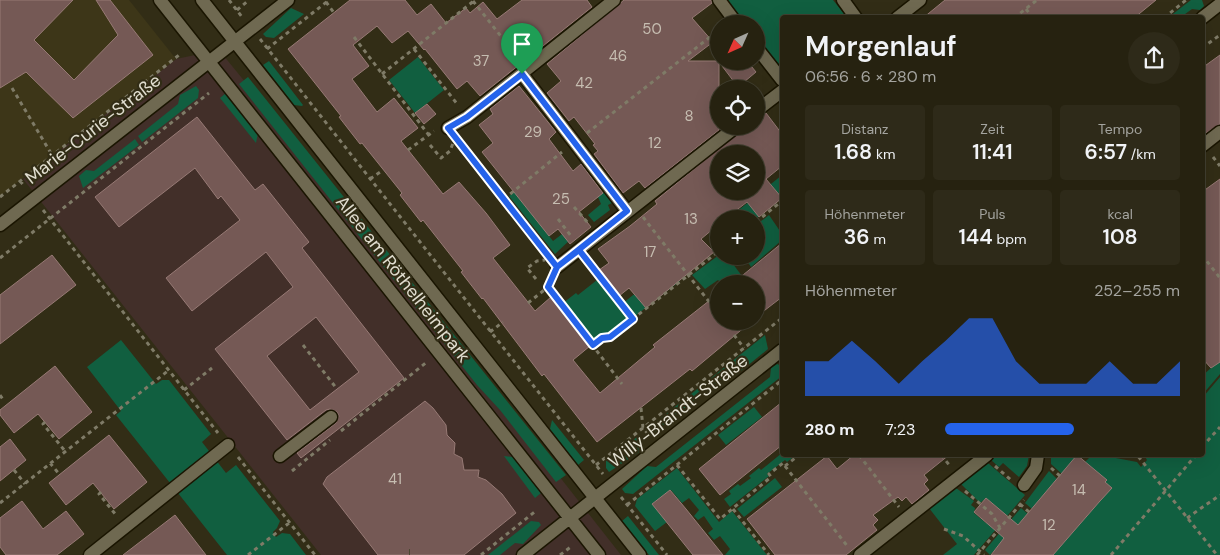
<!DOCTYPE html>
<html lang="de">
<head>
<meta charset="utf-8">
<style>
	body { margin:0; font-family:"DM Sans",sans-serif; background:#2e2a19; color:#f1f3f6; height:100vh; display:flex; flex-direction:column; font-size:19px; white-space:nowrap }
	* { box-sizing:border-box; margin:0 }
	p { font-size:16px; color:#a4a49f }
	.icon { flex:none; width:28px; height:28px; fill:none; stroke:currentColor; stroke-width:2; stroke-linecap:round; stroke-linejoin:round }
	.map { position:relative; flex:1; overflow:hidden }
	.side { position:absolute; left:780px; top:15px; width:425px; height:442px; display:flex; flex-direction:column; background:#262210; border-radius:5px; box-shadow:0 5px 20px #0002,0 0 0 1px #423f30 }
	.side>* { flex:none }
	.needle { width:32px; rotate:225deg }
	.controls { position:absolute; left:710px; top:15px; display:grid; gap:10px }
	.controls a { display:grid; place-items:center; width:55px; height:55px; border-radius:50%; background:#262210; box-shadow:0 5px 20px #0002,0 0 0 1px #423f30; font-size:25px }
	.pin { position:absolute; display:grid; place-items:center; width:42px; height:42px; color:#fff; margin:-51px -21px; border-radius:50% 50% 50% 0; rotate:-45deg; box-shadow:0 0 5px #0007 }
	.pin .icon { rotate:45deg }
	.round { display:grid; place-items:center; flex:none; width:52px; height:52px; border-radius:26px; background:#2e2a19 }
	.overview { display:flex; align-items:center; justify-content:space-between; height:85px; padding:0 25px }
	h1 { font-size:28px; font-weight:600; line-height:38px }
	.stats { display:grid; grid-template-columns:repeat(3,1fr); gap:8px; height:85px; padding:5px 25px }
	.stats div { display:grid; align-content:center; border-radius:5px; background:#2e2a19; text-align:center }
	.stats b { font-size:21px; font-weight:600 }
	.stats small { font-size:14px; font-weight:400 }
	.stats p { font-size:14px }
	.chart { height:140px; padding:10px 25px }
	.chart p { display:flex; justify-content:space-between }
	.chart svg { width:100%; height:90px; margin-top:5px; fill:#2563eb; opacity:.7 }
	ul { padding:0 25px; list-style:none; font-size:16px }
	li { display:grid; grid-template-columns:80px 60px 1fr; align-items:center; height:38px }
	li i { height:12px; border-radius:6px; background:#2563eb }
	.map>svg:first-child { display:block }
</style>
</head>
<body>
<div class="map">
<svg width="1220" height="555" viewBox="0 0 1220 555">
	<rect width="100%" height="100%" fill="#322d16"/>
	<path fill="#422f29" d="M219 50 354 215 621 555H321L23 179 176 59Z"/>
	<path fill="#3d3618" d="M0 0H129L176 59 0 196Z"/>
	<path fill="#115f40" d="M723 0H833L847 17 782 18V75L756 42V24H742Z
		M1191 0H1202L1204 6 1200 10 1192 9 1181 17H1169Z
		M291 8 304 14 274 38 266 37 263 34Z
		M418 57 444 90 415 113 389 80Z
		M269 61 303 105 302 106 294 105 263 65Z
		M248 77 566 475 556 482 500 410 477 385 239 84Z
		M196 86 199 90 198 98 142 142 138 136 178 104 180 95Z
		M226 93 258 133 256 143 220 98Z
		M135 139 139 145 83 188 79 176 86 170 94 171Z
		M548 166 522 201 553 241 566 231 572 238 555 254 509 196Z
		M782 175V198L756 219H732L730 217Z
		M604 192 612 203 608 205 610 210 594 222 588 215 601 204 598 197Z
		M769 215 782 234V240L751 267 744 256H756V225Z
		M719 255 727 256 742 276 730 284H722L718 280 705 289 692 275Z
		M661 273 675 276 680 281 634 317 623 303Z
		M597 280 628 320 609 335H603L594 342 563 303 576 293 578 295Z
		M765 335 768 349 736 375 729 373 663 425 660 435 646 430Z
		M121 340 156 384 162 380H169L211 434 202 442 226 473 236 465 280 521 277 528 273 532 276 537 282 533 290 534 306 555H227L178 493 175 479 170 483 116 415 121 411 87 367Z
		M1220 360V374L1203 394 1202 376Z
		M777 364 782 366V376L633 494 625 493 622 489 647 466 656 467 770 377 771 368Z
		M1220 377V555H1053L1111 488 1105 482 1106 480 1085 462 1089 458 1086 455H1100L1137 462 1141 467 1147 460 1144 455H1202L1203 397Z
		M754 407 762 417 726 445 718 435Z
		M552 420 584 460 578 465 550 429Z
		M637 437 639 452 609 472 606 468V461Z
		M782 453V455H796L787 462 785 460 767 474 769 476 730 507 724 499 731 494 729 491 738 484 740 486 751 478 749 476 759 468 761 470Z
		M998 455H1029L1027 466 1019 477 1003 463 999 467 991 460Z
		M1051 455H1078L1062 474 1051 464Z
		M504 456 513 457 541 493 535 498Z
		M988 463 1025 495 1002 522 998 508 986 498 980 503 961 484Z
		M677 468 719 522 732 511 767 555H725L730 549 720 536 714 540 708 533 713 529 704 516 698 520 694 516 699 510 689 498 682 503 671 490 653 504 667 522 655 531 635 506 637 499Z
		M1049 471 1057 479 1032 509 1025 503Z
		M775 478 782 487 744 517 737 509Z
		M956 488 974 501 971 505 975 508 974 513 986 523 992 516 997 528 974 555H943L957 544 929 508Z
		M1021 508 1028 514 990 555 985 550Z
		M628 516 659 555H649L622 521Z
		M531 521 539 522 541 525 523 544 515 543 500 555H488Z"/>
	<path fill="#755955" stroke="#977a75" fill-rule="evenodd" d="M0 0H73L34 40 74 80 118 35 96 0H110L153 55 73 118 26 72 0 88Z
		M350 0H405L417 15 431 4 446 23 466 8 470 13 483 2 497 19 522 0H587L592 7 480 96 467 81 457 89 425 49 424 50 408 31 392 43 377 26 353 45 369 66 352 79 377 112 394 98 418 128 401 141 443 194 459 182 486 213 510 245 493 258 535 311 551 297 570 321 590 346 573 360 600 393 655 347 653 345 719 293V321H752L692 371 690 369 597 442 544 374 542 376 483 298 482 299 461 272 463 271 423 220 421 222 400 195 402 193 362 143 360 144 339 117 341 116 288 49Z
		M624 0H711L712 3 692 18 713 42 688 61H747L756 72 738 87 719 62V130L645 188 639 181 623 193 594 154 598 151 593 145 595 144 574 117 569 121 547 93 561 81 547 64Z
		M945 0H1156L1134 18H923Z
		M1220 55V124L1203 135 1202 68Z
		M519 86 556 132 549 139 573 171 581 164 603 193 579 212 591 227 570 244 558 229 549 236 482 152 493 143 479 125 493 114 490 109Z
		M427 104 436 114 424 124 415 113Z
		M766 113 782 134V166L766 179 782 198 759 217 747 202 725 219H719V224L701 239 714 252 646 308 629 288 619 296 599 270 609 263 598 249 630 226 657 204 655 201 747 126H756V119ZM719 154H756V191H719Z
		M197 117 255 190 263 184 309 242 302 248 404 378 301 458 297 453 336 423 339 416 337 412 330 409 326 410 287 440 215 349 293 287 266 252 192 311 166 278 240 220 221 196 218 199 195 168 119 227 95 197ZM316 317 359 372 310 410 267 356Z
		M1220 179V362L1211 368 1202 358V192Z
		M782 243V297L756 317V284H732Z
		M52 255 76 285 0 344V295Z
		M55 366 92 412 59 439 38 414 14 433 0 415V410Z
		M425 401 433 408 446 425 447 435 455 443 454 454 462 458 464 470H479L478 477 486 480 502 494 516 513 464 555H378L323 484 327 477Z
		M782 402V445L720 495 699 469Z
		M109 435 147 482 114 509 93 483 66 505 49 483Z
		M10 439 26 460 0 481V447Z
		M854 455H949L924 475 928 480 924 484 929 490 912 504 906 497 902 501 898 497 873 515 878 520 873 525 877 530 846 555H775L747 519 827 456 837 469Z
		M1077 455 1107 480 1105 482 1112 488 1100 501 1053 555H991L1004 538 974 512 986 498 1018 525Z
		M670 490 686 509 723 555H693L652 504Z
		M22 501 43 529 66 511 84 534 57 555H6L0 547V518Z
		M175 515 206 555H123Z"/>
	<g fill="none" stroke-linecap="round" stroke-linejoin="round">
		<path stroke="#4c4832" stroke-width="12" stroke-dasharray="12 6" stroke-linecap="butt" d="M409 555H410"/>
		<g stroke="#1a1501" stroke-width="15">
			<path id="minor" d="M160 0 599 555
				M202 0 640 555
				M719 0 737 24
				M843 0 856 18
				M897 18 920 0
				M1202 18 1220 4
				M756 47 782 80
				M522 74 627 211
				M756 111 782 91
				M448 128 467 117 614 0
				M1202 146 1220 132
				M0 225 288 0
				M557 267 737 126
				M280 456 331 417
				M1024 485 1036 468 1038 455
				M90 555 228 445
				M523 555 782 350
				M860 555 987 455"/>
		</g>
		<path stroke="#7f7b67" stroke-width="3" stroke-dasharray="4 4" stroke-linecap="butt" d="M229 0 242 17
			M473 1 519 59
			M326 2 334 13
			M1026 9 1033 18
			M237 10 249 0
			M1014 18 1037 0
			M1164 18 1186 0
			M354 37 428 134
			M260 39 603 474
			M1202 48 1220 35
			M267 49 329 0
			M414 49 458 105
			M382 74 475 0
			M12 88 52 155
			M587 133 719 30
			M457 139 548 256
			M430 145 441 158 450 151 453 143
			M408 150 434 131
			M1213 157 1220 166
			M370 179 383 170
			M20 181 25 187
			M0 197 179 55
			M504 199 562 152
			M574 207 588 223
			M43 210 218 433
			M643 217 710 303
			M558 219 571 236
			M756 222 782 201
			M1202 255 1220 278
			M0 258 209 93
			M588 262 633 319
			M536 279 527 268 537 261 545 260
			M548 287 622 384
			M528 303 548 287 550 280
			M490 332 503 322
			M734 335 744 348
			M303 345 337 389
			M593 345 602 338 610 337 719 251
			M1202 366 1205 369
			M184 390 212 368
			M0 395 4 401
			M641 408 643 428 649 435
			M45 422 43 424 65 451
			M341 431 428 361
			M1202 447 1220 427
			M859 455 899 507
			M941 455 951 467
			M1123 455H1137L1217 555
			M238 457 315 555
			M50 463 60 475
			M596 465 782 318
			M677 465 720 519 771 477 769 474 783 463 785 466 799 455
			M785 466 848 547
			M995 466 1011 480
			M1051 468 1060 476
			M14 470 25 484
			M292 471 330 440
			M965 491 992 514 1000 528
			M101 492 99 494 116 515
			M621 497 667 555
			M0 503 169 370
			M1020 504 1029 512
			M627 505 782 380
			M733 509 769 555
			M1187 518 1220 495
			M944 529 963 536 984 555
			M248 555 289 523
			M481 555 537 510
			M560 555 572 546
			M977 555 1024 500
			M1111 555 1196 455"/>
		<use href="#minor" stroke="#6f6951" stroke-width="12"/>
	</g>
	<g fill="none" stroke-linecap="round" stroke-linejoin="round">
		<g stroke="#fff" stroke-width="10">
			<path id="route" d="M522 74 467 117 448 128 557 267 579 250 633 319 610 337 602 338 593 345 548 287 557 267 627 211 522 74"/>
		</g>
		<use href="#route" stroke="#2563eb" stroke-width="6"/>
	</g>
	<g text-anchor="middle" stroke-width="4.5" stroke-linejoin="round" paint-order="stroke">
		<g font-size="15" fill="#c6bdb1">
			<text x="652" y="34">50</text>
			<text x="618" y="61">46</text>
			<text x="481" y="66">37</text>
			<text x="584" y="88">42</text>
			<text x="689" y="121">8</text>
			<text x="533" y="137">29</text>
			<text x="655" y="148">12</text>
			<text x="561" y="204">25</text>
			<text x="691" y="224">13</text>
			<text x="650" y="257">17</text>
			<text x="395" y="484">41</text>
			<text x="1079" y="495">14</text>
			<text x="1049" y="530">12</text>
		</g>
		<g font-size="18" fill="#e1ded0" stroke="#322d16">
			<text transform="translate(93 129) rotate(-38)" y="6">Marie-Curie-Straße</text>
			<text transform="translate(403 279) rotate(52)" y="6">Allee am Röthelheimpark</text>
			<text transform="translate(678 411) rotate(-38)" y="6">Willy-Brandt-Straße</text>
		</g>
	</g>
</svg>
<div class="controls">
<a><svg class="needle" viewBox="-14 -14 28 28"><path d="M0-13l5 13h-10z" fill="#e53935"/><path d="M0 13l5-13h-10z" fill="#a4a49f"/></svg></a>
<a><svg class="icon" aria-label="locate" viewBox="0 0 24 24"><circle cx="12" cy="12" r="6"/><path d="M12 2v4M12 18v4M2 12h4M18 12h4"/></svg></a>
<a><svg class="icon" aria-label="layers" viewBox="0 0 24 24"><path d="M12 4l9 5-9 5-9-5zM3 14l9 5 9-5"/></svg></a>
<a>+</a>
<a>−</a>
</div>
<div class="pin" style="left:522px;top:74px;background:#1e9e55"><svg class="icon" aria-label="arrive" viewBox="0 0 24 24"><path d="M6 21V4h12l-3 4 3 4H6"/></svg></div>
<section class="side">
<div class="overview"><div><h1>Morgenlauf</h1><p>06:56 · 6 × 280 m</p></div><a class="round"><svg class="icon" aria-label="share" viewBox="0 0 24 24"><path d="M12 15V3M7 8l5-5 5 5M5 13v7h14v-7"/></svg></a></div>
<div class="stats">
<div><p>Distanz</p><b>1.68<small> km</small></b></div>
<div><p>Zeit</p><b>11:41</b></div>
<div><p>Tempo</p><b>6:57<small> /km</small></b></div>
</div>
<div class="stats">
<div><p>Höhenmeter</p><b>36<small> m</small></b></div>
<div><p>Puls</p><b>144<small> bpm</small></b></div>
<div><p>kcal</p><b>108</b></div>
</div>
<div class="chart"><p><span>Höhenmeter</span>252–255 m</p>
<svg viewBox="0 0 160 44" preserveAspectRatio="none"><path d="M0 44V27L10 27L20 17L30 27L40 38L50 27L60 17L70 6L80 6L90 27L100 38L110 38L120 38L130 27L140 38L150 38L160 27V44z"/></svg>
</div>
<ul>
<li><b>280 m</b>7:23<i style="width:55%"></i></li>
</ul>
</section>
</div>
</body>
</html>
